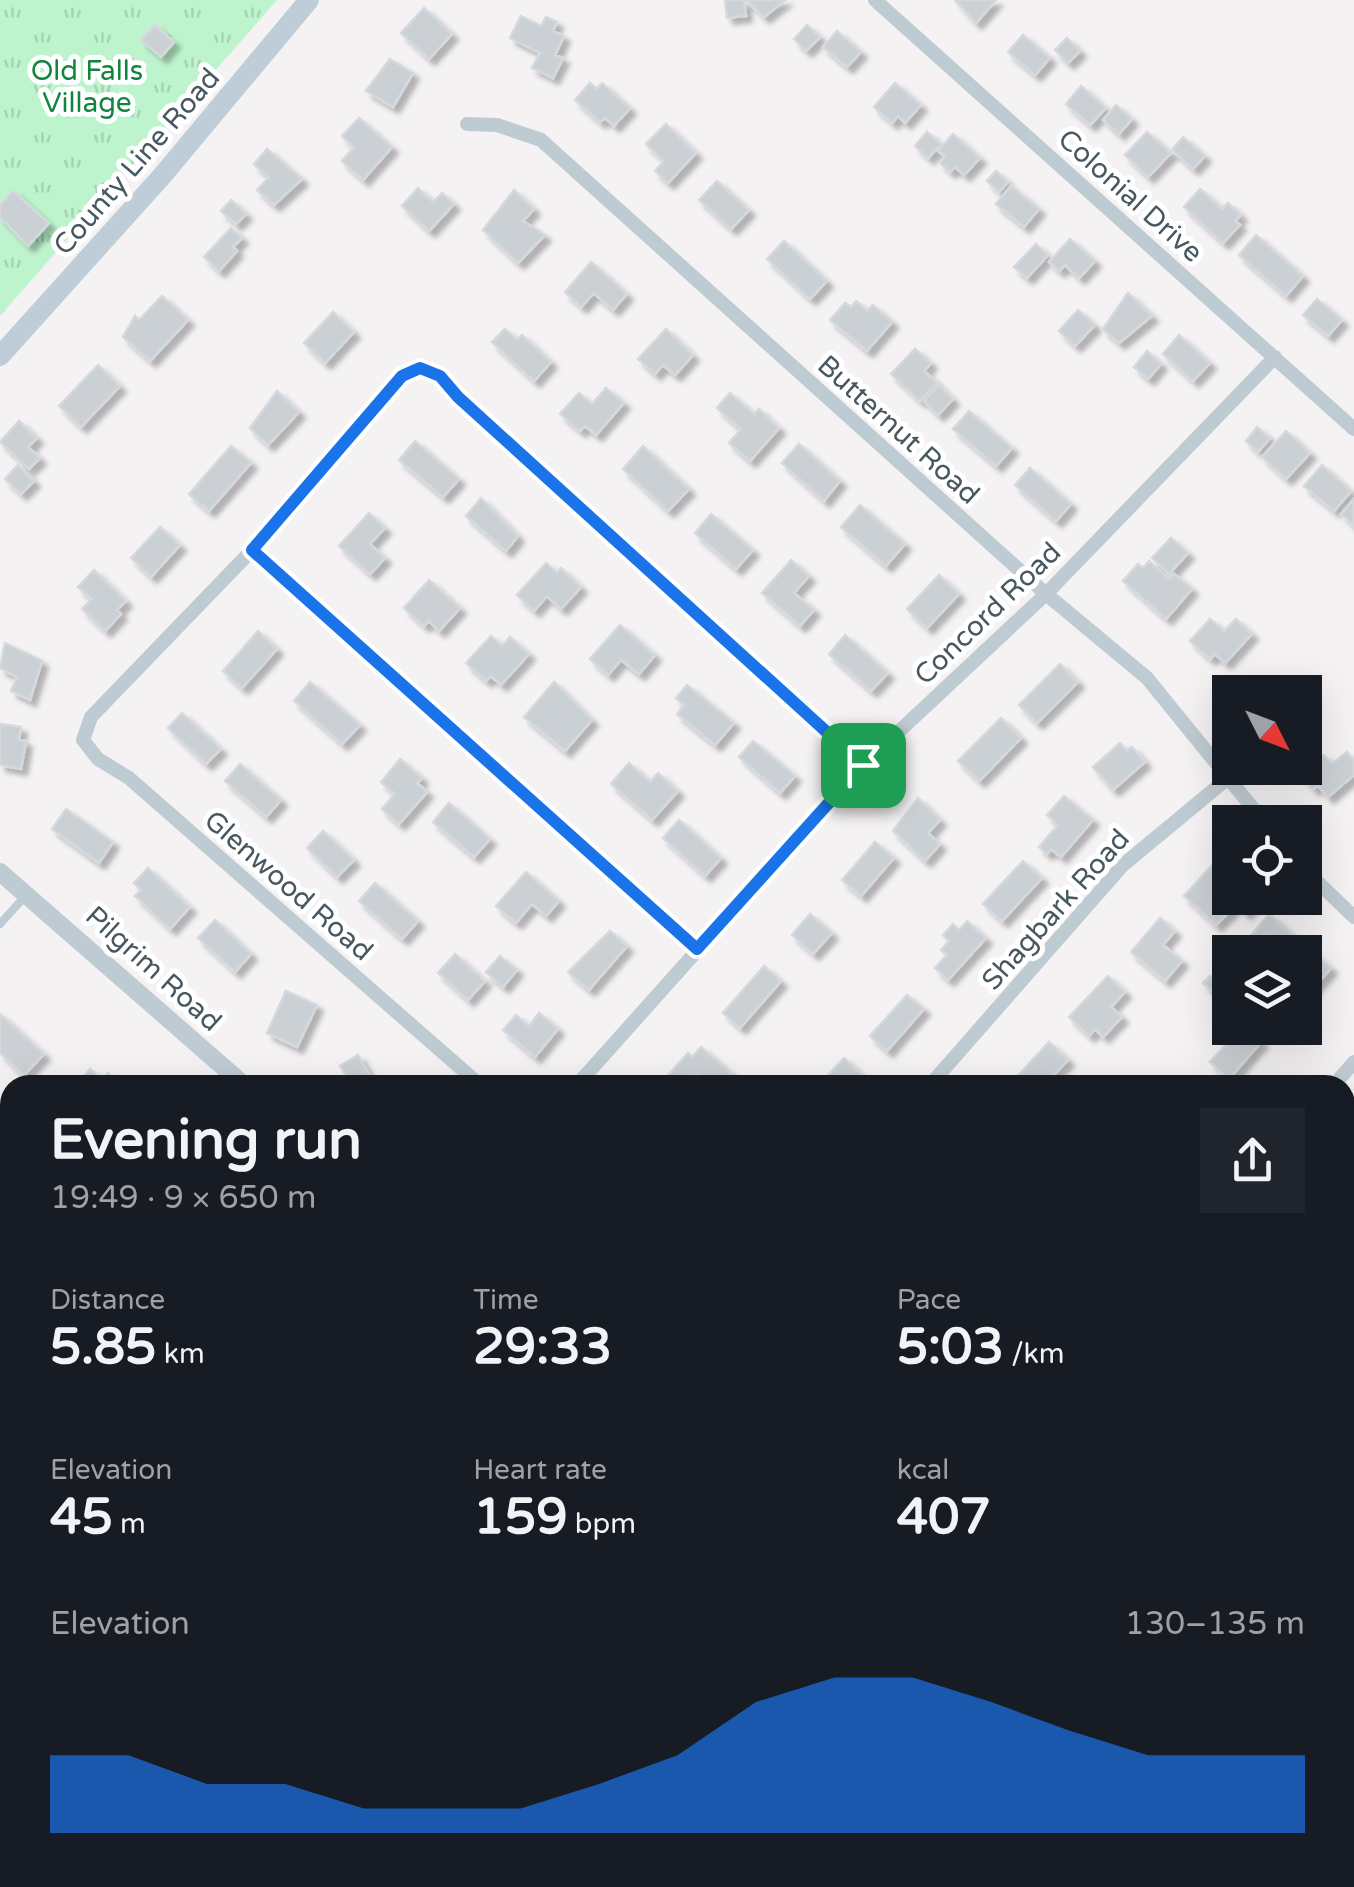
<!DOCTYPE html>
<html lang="en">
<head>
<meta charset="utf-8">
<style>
	body { margin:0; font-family:"Varela Round",sans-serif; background:#20242c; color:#f1f3f6; height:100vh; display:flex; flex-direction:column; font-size:38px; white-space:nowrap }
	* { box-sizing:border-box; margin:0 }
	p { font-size:32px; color:#9ea1a6 }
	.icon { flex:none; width:55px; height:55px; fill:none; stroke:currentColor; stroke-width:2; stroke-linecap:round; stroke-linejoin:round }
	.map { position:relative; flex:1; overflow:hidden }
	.details { position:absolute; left:0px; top:1075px; width:1355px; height:812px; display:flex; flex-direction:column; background:#171b24; border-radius:30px 30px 0 0; box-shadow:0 10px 40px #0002 }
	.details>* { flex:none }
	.needle { width:65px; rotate:132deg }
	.buttons { position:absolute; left:1212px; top:675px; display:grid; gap:20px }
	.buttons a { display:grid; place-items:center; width:110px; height:110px; border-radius:0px; background:#171b24; box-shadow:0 10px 40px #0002; font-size:50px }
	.pin { position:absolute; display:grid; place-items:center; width:85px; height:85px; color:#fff; margin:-42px; border-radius:20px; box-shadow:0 5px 15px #0006 }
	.round { display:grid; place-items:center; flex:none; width:105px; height:105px; border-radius:0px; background:#20242c }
	.overview { display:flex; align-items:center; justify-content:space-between; height:170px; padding:0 50px }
	h1 { font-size:55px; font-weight:700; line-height:75px }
	.stats { display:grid; grid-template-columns:repeat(3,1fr); gap:15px; height:170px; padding:10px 50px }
	.stats div { display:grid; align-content:center }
	.stats b { font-size:50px; font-weight:700 }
	.stats small { font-size:28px; font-weight:400 }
	.stats p { font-size:28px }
	.chart { height:280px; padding:20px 50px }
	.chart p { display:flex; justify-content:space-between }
	.chart svg { width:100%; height:180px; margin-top:10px; fill:#1a73e8; opacity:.7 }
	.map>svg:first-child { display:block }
</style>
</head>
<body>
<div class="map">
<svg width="1354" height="1887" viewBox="0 0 1354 1887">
	<defs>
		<pattern id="park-tufts" width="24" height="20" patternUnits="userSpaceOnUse" patternTransform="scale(2.5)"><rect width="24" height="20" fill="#bef4cd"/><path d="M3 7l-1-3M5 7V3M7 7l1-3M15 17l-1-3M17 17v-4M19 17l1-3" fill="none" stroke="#a5d3b3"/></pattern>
		<filter id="shadow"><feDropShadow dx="6" dy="6" stdDeviation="2.5" flood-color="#0004"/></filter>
	</defs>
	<rect width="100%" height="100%" fill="#f4f2f2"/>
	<path fill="url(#park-tufts)" d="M0 0H277L0 316Z"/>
	<path fill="#cbd0d4" stroke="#d5d9de" stroke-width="2.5" filter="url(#shadow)" d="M725 0H744L746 16 727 18Z
		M785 0 764 17 747 1 749 0Z
		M955 0H996L976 23Z
		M424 8 452 34 429 59 401 33Z
		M521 16 541 26 546 17 557 22 553 31 564 36 555 55 563 58 553 78 532 68 540 53 510 38Z
		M155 25 174 42 161 57 141 40Z
		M807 25 820 37 806 51 794 39Z
		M837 31 861 52 847 67 823 47Z
		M1023 35 1050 58 1035 75 1008 52Z
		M1067 38 1080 51 1068 63 1055 50Z
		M390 59 413 73 393 107 366 91Z
		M590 83 597 89 602 83 630 108 614 126 605 118 600 122 575 100Z
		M895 83 921 105 905 123 898 116 892 123 874 107Z
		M1081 86 1106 108 1090 125 1066 104Z
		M1116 105 1132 119 1119 134 1103 120Z
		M359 118 392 147 363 180 342 161 354 147 342 136Z
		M666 124 696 153 668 183 655 171 664 161 646 144Z
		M927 132 941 144 928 158 915 146Z
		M1147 132 1171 153 1148 177 1125 155Z
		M953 134 980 158 964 175 955 167 950 172 940 163 945 157 938 151Z
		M1183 137 1205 156 1193 169 1172 150Z
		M267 149 302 179 274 205 257 190 269 177 254 164Z
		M996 171 1008 182 999 192 987 181Z
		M717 181 749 210 731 229 699 200Z
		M1011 186 1039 209 1024 227 996 204Z
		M418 188 433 202 442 193 454 204 429 231 402 206Z
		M1200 189 1222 209 1228 203 1241 215 1235 221 1240 225 1223 243 1184 207Z
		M514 190 534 209 523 221 545 235 518 263 483 230Z
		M13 191 49 223 28 246 0 217V205Z
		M231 200 246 214 236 224 221 211Z
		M231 228 242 238 233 247 237 251 219 271 204 257Z
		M1256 235 1303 276 1286 296 1239 255Z
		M1070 239 1095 261 1079 278 1065 265 1059 271 1049 262Z
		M784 241 827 281 810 299 767 259Z
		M1036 244 1048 255 1027 278 1014 267Z
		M591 262 627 294 613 310 594 293 581 307 565 292Z
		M1128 293 1152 316 1119 343 1103 329Z
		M162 296 188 320 150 361 123 337 135 316 139 320Z
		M1317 299 1342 320 1328 336 1303 315Z
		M856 301 867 311 873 305 892 322 867 351 830 320 845 303 851 307Z
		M1078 310 1095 325 1075 346 1059 331Z
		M333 312 354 332 325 363 304 343Z
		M505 329 517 340 522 335 551 362 534 381 492 342Z
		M666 329 693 355 675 375 663 365 655 374 638 359Z
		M1179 335 1210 363 1193 381 1163 354Z
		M915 349 931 363 924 371 937 382 920 401 891 374Z
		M1147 351 1161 364 1148 379 1134 367Z
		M98 365 120 386 81 427 59 406Z
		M939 385 953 399 938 415 924 401Z
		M606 388 624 403 596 435 585 426 580 431 560 414 579 393 592 404Z
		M277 391 299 412 268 445 250 428Z
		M730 393 754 414 759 409 779 428 750 461 729 443 741 429 717 408Z
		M969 411 1012 448 996 466 953 429Z
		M19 421 37 438 28 447 40 458 29 469 0 442Z
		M1257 427 1270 438 1258 452 1246 441Z
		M1286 431 1310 453 1286 479 1262 457Z
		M415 441 459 479 443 497 399 460Z
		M799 444 840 481 824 501 782 463Z
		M231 446 251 463 209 511 189 494Z
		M643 446 689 489 668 511 623 469Z
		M18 465 34 481 21 494 5 479Z
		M1322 465 1351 491 1334 511 1304 486Z
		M1030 468 1071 504 1056 521 1015 485Z
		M481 498 518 536 506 551 466 516Z
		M1354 499V526L1341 514Z
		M860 505 905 544 886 566 841 527Z
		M369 513 385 528 370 544 385 558 370 574 339 546Z
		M711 514 753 550 736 569 695 533Z
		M160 527 180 545 151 577 131 558Z
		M1171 538 1188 553 1169 574 1152 558Z
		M791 560 809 576 794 593 814 610 800 626 762 593Z
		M1149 561 1169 579 1174 574 1192 589 1166 619 1123 581 1138 564 1143 568Z
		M546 563 557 573 561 568 581 587 561 609 547 596 534 611 517 595Z
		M94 570 126 601 117 610 121 614 105 631 82 609 92 599 78 587Z
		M939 575 959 594 927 628 907 609Z
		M429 580 460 608 439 631 429 621 424 626 404 608Z
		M1210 619 1224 631 1236 619 1252 634 1225 663 1215 654 1210 659 1190 641Z
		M620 625 655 655 639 674 621 660 608 675 590 659Z
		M258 631 277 649 242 688 223 671Z
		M845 635 888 673 871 691 829 654Z
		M491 636 502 646 510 637 529 654 501 685 491 676 486 681 466 663Z
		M5 643 42 661 30 700 11 691 17 677 0 668Z
		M1060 664 1078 682 1037 723 1019 705Z
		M310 682 360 725 342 744 294 701Z
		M554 682 592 720 565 751 524 717Z
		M687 685 734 723 715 745 677 714 684 705 676 698Z
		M182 713 221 749 206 764 168 728Z
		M1001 718 1021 738 979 781 958 761Z
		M0 724 21 727 19 740 26 741 21 769 0 765Z
		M753 741 795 776 780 793 739 757Z
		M1120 743 1127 751 1132 747 1145 762 1113 790 1093 767Z
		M1347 752 1354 760V775L1328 797 1318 786 1313 789 1296 769 1305 768V761L1314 753 1319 760 1324 755 1332 764Z
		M400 759 422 778 417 783 427 792 399 824 382 809 395 794 381 782Z
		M629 763 650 782 658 773 678 791 652 820 611 784Z
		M240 764 281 800 266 817 225 781Z
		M1064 796 1093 820 1061 857 1051 849 1047 854 1039 847 1058 825 1047 815Z
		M918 798 940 820 928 833 940 844 925 861 893 831Z
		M449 803 490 839 474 857 433 822Z
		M66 809 113 842 99 863 52 829Z
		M679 820 721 858 705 876 663 838Z
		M323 831 354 860 337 877 307 848Z
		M875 842 894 858 861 896 842 880Z
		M1217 860 1230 873V879L1217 893 1233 908 1216 925 1184 896Z
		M1023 861 1042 878 1002 921 983 904Z
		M148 868 190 907 170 929 135 896 141 890 134 883Z
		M526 872 559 901 546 916 532 904 516 923 496 906Z
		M375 883 418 921 402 939 359 901Z
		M1245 898 1253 905 1245 913 1238 906Z
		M810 914 832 933 813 954 792 935Z
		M1269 914 1331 968 1309 993 1305 989V952H1263L1248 939Z
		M1160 918 1175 931 1163 945 1182 961 1165 981 1131 952Z
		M215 920 251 954 235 972 198 938Z
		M967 921 986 938 948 980 935 968 947 955 941 950 949 941 943 935 953 924 959 930Z
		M610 931 627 946 589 990 568 972Z
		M455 954 485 981 468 1000 438 973Z
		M500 956 517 970 503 987 486 972Z
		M764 966 781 981 740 1028 723 1013Z
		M1108 976 1125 992 1111 1007 1122 1017 1103 1037 1095 1029 1089 1036 1069 1017Z
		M1210 976 1217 983 1211 990 1203 983Z
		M286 991 317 1005 297 1047 267 1033Z
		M907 995 924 1009 887 1051 870 1036Z
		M539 1013 558 1029 535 1057 503 1030 516 1015 529 1026Z
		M0 1014 44 1054 24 1075 0 1053Z
		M1241 1028 1262 1041 1229 1079 1210 1062Z
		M1049 1042 1068 1060 1044 1085H1020L1014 1080Z
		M701 1047 731 1073 721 1085H708L696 1074 686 1085H672L665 1079 688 1053 692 1057Z
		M358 1055 375 1085 343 1082 348 1079 340 1066Z
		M844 1058 862 1075 852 1085H819Z
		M90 1069 102 1080 108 1073 121 1085H76Z
		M1354 1150V1188L1345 1178V1158Z
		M10 1567V1602L0 1593V1578Z
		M13 1878H53L44 1887 28 1880 23 1887H6Z
		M335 1878H359L365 1883 372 1878 381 1886 329 1887Z
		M924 1878H944L936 1887Z
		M966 1878H988L979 1887Z
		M1027 1878H1033L1046 1887H1021Z"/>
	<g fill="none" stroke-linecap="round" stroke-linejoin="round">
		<path stroke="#bfcbd2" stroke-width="8" d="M0 924 27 894"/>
		<path stroke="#bfcbd2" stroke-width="14" d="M875 0 1354 429
			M467 124 497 125 541 140 1046 594 1147 678 1264 822
			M253 549 697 949
			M1305 870 1354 917
			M480 1085 129 778 98 759 83 740 91 717 253 549 402 376 420 367 440 376 457 397 863 765
			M577 1085 863 765 1046 594 1275 357
			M930 1085 1123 865 1228 778
			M1334 1085 1354 1062
			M1345 1622 1354 1645
			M0 1703 10 1713
			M192 1878 202 1887"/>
		<path stroke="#bfcbd2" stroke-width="18" d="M0 872 244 1085
			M1134 1878 1145 1887"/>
		<path stroke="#becdd7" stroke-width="20" d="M0 356 162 176 309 0"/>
	</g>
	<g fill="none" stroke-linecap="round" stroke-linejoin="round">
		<g stroke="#fff" stroke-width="20">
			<path id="route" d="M420 368 440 376 458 397 863 765 697 949 252 550 402 376Z"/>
		</g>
		<use href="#route" stroke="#1a73e8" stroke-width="12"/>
	</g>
	<g text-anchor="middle" stroke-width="10" stroke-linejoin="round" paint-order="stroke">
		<g font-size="28" fill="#10853d" stroke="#fff">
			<text x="87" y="80">Old Falls<tspan x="87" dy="32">Village</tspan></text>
		</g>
		<g font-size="28" fill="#485861" stroke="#fff">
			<text transform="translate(136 161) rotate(-49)" y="10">County Line Road</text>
			<text transform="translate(1131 195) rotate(42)" y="10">Colonial Drive</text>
			<text transform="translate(899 429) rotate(42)" y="10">Butternut Road</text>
			<text transform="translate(987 613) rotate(-44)" y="10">Concord Road</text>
			<text transform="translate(289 885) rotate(41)" y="10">Glenwood Road</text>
			<text transform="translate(1055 909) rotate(-48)" y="10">Shagbark Road</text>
			<text transform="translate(154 968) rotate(42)" y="10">Pilgrim Road</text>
		</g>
	</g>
</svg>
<div class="buttons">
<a><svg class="needle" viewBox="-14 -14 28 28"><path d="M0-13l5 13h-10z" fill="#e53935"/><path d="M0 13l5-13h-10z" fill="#9ea1a6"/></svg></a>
<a><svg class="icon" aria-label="locate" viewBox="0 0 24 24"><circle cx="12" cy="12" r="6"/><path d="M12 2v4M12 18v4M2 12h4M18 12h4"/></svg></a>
<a><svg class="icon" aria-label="layers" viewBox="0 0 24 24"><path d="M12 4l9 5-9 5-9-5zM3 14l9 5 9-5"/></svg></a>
</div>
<div class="pin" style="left:863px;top:765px;background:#1e9e55"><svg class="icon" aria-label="arrive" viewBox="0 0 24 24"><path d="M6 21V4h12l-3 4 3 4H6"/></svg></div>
<section class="details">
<div class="overview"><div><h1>Evening run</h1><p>19:49 · 9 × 650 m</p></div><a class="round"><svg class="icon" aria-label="share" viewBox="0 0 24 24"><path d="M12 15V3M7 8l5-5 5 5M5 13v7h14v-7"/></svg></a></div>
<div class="stats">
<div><p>Distance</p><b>5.85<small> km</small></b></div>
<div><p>Time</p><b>29:33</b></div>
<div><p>Pace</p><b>5:03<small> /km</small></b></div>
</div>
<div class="stats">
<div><p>Elevation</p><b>45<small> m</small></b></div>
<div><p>Heart rate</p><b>159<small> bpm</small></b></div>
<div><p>kcal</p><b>407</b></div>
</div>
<div class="chart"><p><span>Elevation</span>130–135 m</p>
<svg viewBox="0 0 160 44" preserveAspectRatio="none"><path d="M0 44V25L10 25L20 32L30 32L40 38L50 38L60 38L70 32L80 25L90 12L100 6L110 6L120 12L130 19L140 25L150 25L160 25V44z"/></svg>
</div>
</section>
</div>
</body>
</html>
